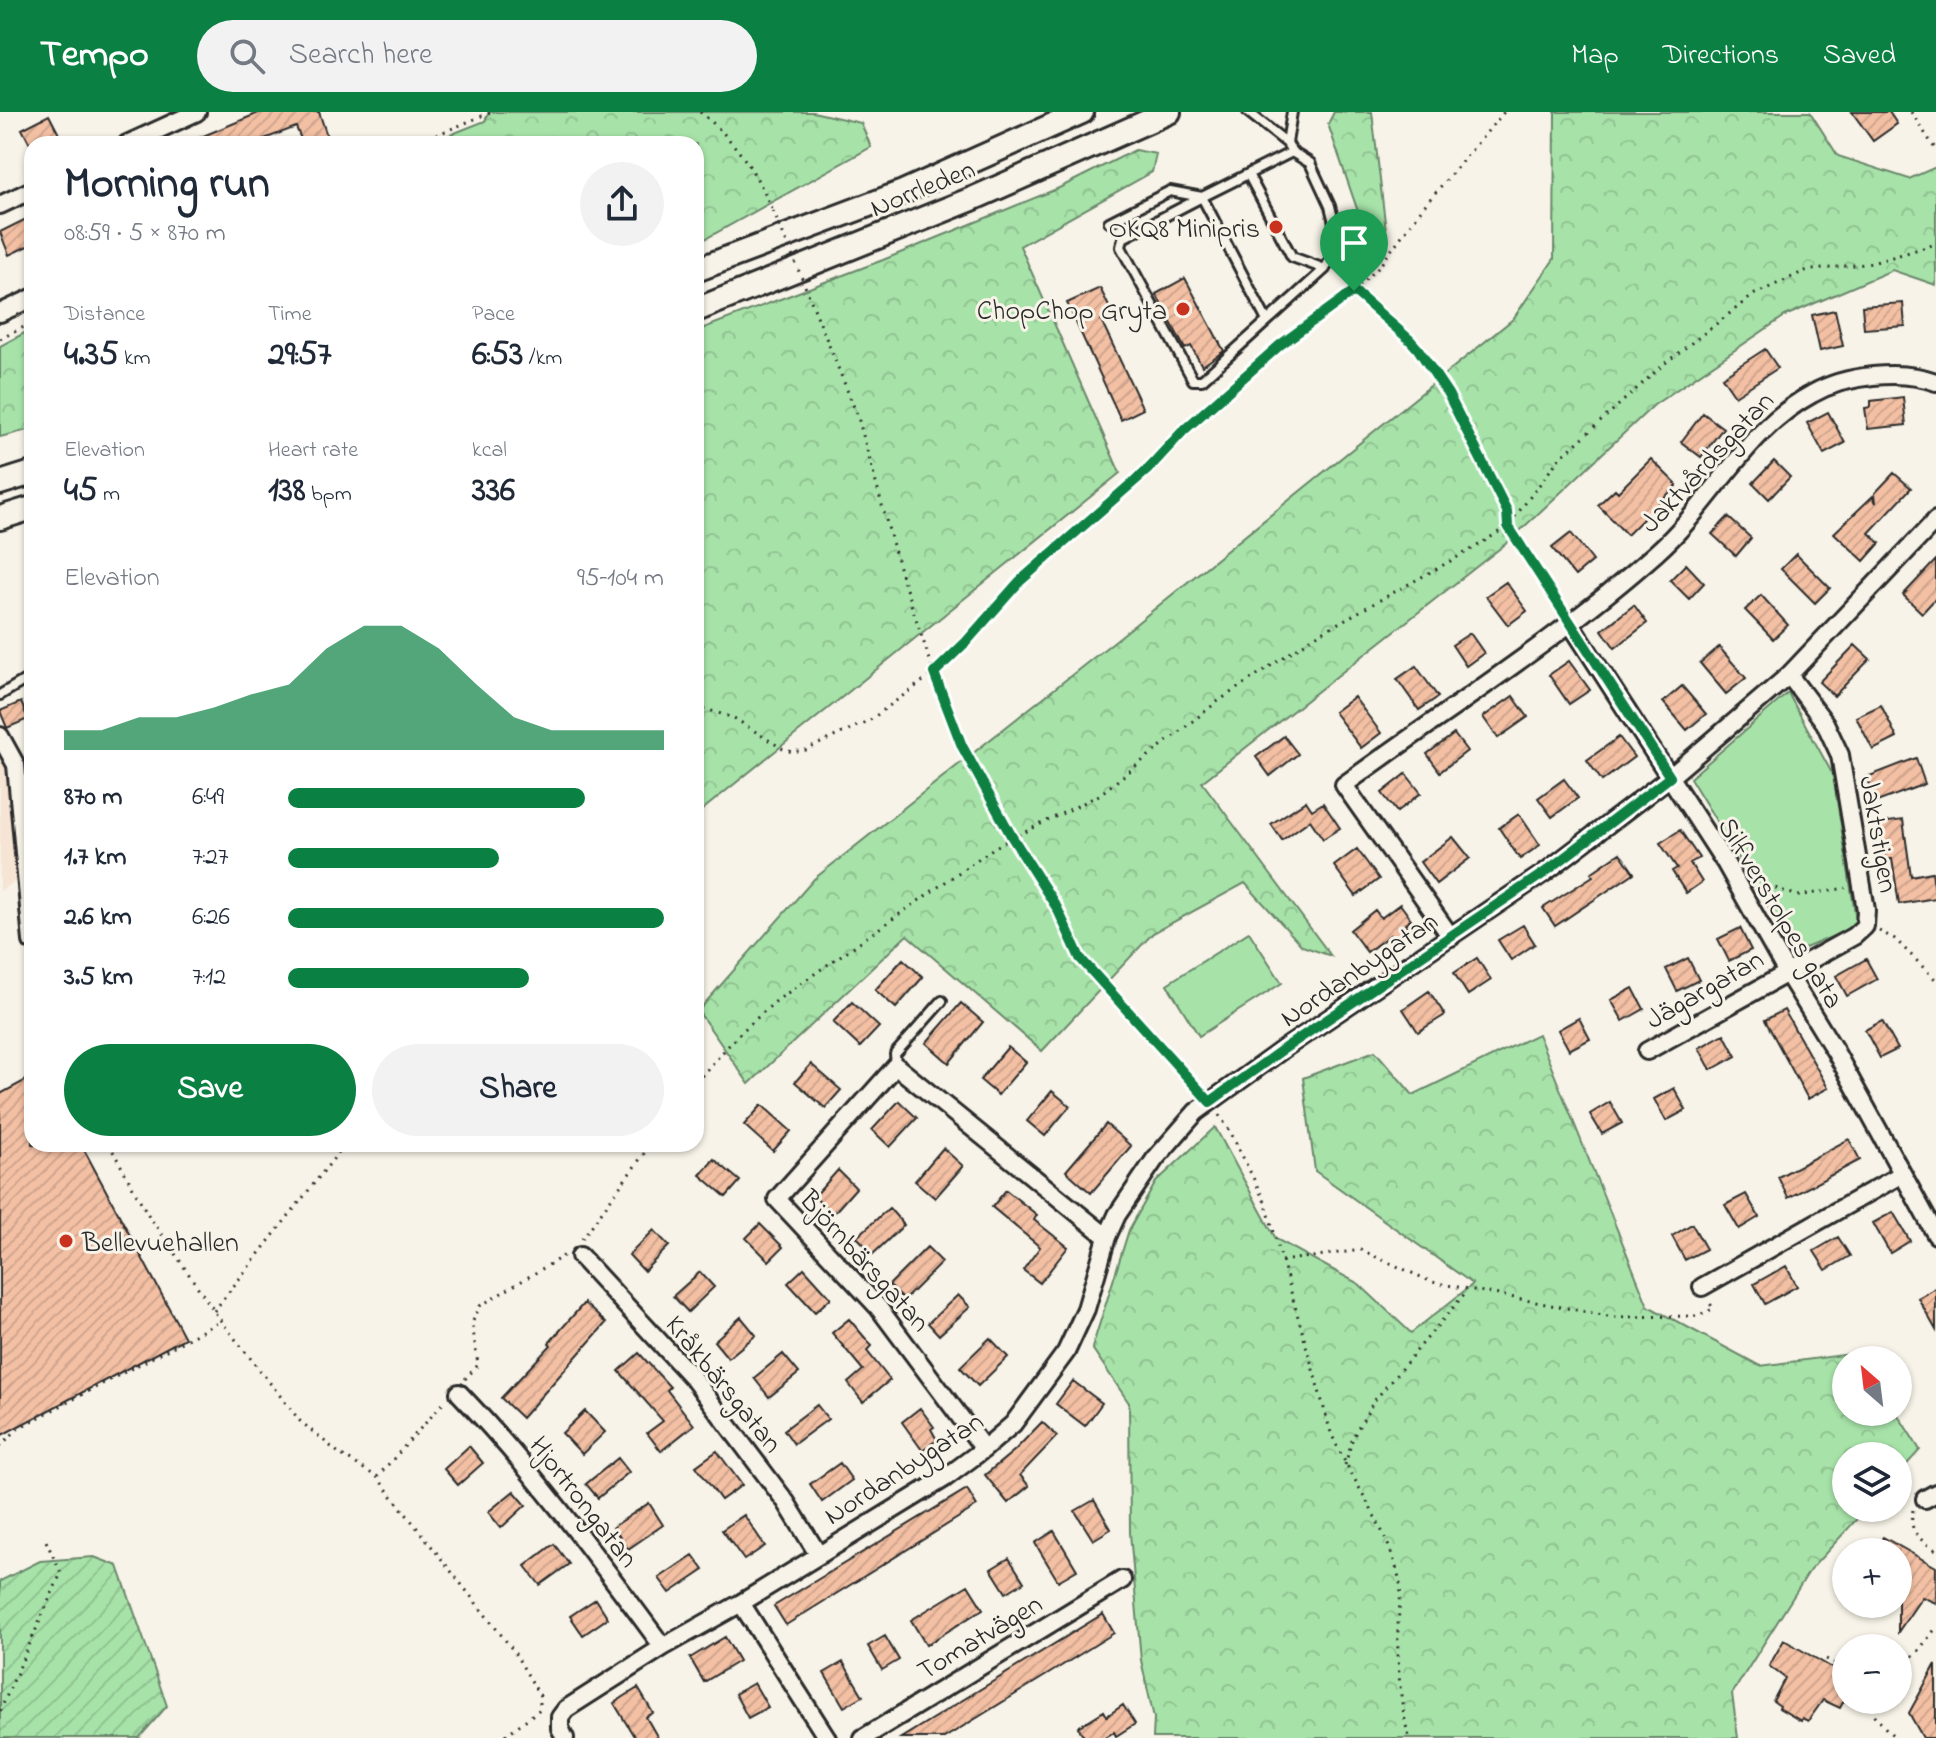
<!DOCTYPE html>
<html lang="en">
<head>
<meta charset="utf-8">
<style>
	body { margin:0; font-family:"Indie Flower",sans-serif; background:#f2f2f3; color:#1f2937; height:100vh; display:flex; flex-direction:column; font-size:30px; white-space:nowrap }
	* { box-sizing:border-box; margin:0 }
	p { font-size:26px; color:#747a83 }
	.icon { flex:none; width:44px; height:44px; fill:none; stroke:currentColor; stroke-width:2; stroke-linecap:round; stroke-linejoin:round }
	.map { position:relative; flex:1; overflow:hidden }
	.panel { position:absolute; left:24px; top:24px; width:680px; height:1016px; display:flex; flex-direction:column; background:#fff; border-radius:24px; box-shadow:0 2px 6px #0004 }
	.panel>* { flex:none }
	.needle { width:52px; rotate:332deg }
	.tools { position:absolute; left:1832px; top:1234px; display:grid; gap:16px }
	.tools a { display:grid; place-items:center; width:80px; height:80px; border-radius:50%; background:#fff; box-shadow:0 2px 6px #0004; font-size:40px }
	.pin { position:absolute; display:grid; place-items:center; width:68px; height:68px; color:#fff; margin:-82px -34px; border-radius:50% 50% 50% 0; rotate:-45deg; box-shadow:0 0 8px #0007 }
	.pin .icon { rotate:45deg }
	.round { display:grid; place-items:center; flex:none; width:84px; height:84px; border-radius:42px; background:#f2f2f3 }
	.headline { display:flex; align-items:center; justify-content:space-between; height:136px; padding:0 40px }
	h1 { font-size:44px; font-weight:800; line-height:60px }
	.figures { display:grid; grid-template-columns:repeat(3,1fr); gap:12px; height:136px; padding:8px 40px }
	.figures div { display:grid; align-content:center }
	.figures b { font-size:34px; font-weight:800 }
	.figures small { font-size:22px; font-weight:400 }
	.figures p { font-size:22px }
	.chart { height:224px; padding:16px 40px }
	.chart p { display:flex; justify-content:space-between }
	.chart svg { width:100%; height:144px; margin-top:8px; fill:#0b8043; opacity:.7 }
	.action { display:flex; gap:16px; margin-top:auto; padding:16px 40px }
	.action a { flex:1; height:92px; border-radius:48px; background:#0b8043; color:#fff; font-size:32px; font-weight:800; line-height:92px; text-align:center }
	.action a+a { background:#f2f2f3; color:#1f2937 }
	ul { padding:0 40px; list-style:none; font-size:26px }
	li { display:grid; grid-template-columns:128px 96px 1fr; align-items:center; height:60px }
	li i { height:20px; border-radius:10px; background:#0b8043 }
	header { display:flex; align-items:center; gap:48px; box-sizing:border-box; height:112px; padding:0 40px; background:#0b8043; color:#fff }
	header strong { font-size:38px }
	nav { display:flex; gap:44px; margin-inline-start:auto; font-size:28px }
	.search { width:560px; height:72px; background:#f2f2f3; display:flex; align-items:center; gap:20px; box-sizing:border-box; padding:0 28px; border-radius:44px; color:#747a83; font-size:30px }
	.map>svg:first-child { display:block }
</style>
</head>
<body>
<header>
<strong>Tempo</strong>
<div class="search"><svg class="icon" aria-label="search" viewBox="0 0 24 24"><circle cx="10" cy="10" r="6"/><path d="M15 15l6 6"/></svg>Search here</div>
<nav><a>Map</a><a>Directions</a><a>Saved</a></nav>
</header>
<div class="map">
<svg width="1936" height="1626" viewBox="0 0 1936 1626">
	<defs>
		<pattern id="forest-crowns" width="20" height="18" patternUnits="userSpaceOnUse" patternTransform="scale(2)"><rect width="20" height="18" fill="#a7e3a9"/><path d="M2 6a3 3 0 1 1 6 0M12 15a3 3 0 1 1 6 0" fill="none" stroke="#90c392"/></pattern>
		<pattern id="garden-furrows" width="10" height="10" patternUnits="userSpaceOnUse" patternTransform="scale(2)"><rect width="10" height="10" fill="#a7e3a9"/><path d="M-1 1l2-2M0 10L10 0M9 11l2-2" fill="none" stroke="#90c392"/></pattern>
		<pattern id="building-hatch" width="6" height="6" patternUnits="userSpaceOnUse" patternTransform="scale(2)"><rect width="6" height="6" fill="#f3c0a4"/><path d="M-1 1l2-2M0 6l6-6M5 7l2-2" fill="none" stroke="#d0a58d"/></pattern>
	</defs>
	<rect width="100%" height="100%" fill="#f7f3e8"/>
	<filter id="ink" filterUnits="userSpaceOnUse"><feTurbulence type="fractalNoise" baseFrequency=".0125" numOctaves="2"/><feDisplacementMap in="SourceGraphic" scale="16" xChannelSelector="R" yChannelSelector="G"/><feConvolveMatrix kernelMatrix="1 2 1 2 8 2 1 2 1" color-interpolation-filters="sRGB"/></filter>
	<g filter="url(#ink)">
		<path fill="#f6e4d4" d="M0 632 9 657 20 766 0 779Z"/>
		<path fill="#a7e3a9" stroke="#69876a" stroke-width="2" d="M1788 581 1833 663 1857 814 1796 840 1690 666Z
			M1249 820 1282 871 1199 924 1167 872Z"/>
		<path fill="url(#forest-crowns)" stroke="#69876a" stroke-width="2" d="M489 0H813L861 11 871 35 696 132V32H427L485 9Z
			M1334 0H1372L1386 119 1366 123 1328 12Z
			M1555 0H1810L1838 44 1909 67 1936 55V173L1892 158 1785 204 1654 293 1508 430 1202 670 1331 844 1302 834 1245 771 1153 821 1042 939 907 823 749 972 698 899 814 767 1121 524 1513 207 1554 147Z
			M1135 38 1156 42 1152 60 1020 134 1120 361 696 703V219L883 148 1059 76Z
			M32 217V317L0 325V234Z
			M1538 922 1648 1194 1760 1254 1858 1241 1863 1248H1846V1300H1896L1920 1338 1898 1362V1344H1846V1396H1867L1810 1458 1732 1582 1738 1626H1153L1154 1606 1141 1548 1130 1421 1129 1291 1092 1236 1129 1118 1156 1070 1215 1015 1276 1127 1359 1172 1411 1221 1473 1172 1315 1059 1303 966 1375 939 1413 983Z"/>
		<path fill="url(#garden-furrows)" stroke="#69876a" stroke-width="2" d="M94 1445 118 1454 167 1594 139 1626H0V1469L40 1449Z"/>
		<path fill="url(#building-hatch)" stroke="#2b2b2b" stroke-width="2" d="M261 0H319L327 24 303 32 296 15 251 32H184Z
			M1852 0H1889L1897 12 1873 29Z
			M49 3 64 32H30L22 17Z
			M32 104V132L9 143 0 120Z
			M1185 166 1224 239 1202 254 1191 234 1185 237 1156 182Z
			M1100 176 1113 203 1101 208 1143 297 1121 308 1067 191Z
			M1903 191 1905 214 1864 217 1862 194Z
			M1835 198 1843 234 1820 239 1812 203Z
			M1765 237 1778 256 1735 284 1722 265Z
			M1903 285 1906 313 1868 317 1865 296 1871 295V289Z
			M1828 300 1845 331 1824 342 1807 311Z
			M1703 301 1723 316 1701 345 1681 330Z
			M1651 347 1677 373 1627 423 1598 393 1615 377 1618 380Z
			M1774 349 1790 365 1769 387 1753 371Z
			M1894 361 1911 376 1869 421 1880 431 1864 449 1834 421 1873 384 1876 391 1875 381Z
			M1728 405 1751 426 1736 444 1712 422Z
			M1571 421 1593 449 1575 464 1552 436Z
			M1796 442 1830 476 1815 491 1781 457Z
			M1936 448V486L1922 501 1903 483Z
			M1686 452 1704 471 1689 487 1670 468Z
			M1506 470 1527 499 1508 513 1486 484Z
			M1761 483 1788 513 1773 527 1745 498Z
			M1634 493 1647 511 1615 536 1602 518Z
			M1470 521 1484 541 1466 554 1452 533Z
			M1855 533 1870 547 1834 584 1819 570Z
			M1719 535 1746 566 1726 582 1700 551Z
			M1569 549 1590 578 1569 592 1549 563Z
			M1416 554 1438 585 1419 598 1397 567Z
			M1682 574 1706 602 1687 618 1663 590Z
			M1513 584 1528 605 1498 626 1483 605Z
			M1354 585 1381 621 1361 636 1334 600Z
			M21 590 28 607 7 616 0 599Z
			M1881 593 1897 626 1873 638 1856 605Z
			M1454 622 1467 639 1440 660 1427 642Z
			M1284 624 1298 642 1270 664 1256 645Z
			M1619 625 1634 645 1602 669 1587 648Z
			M1916 646 1925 672 1877 690 1867 665Z
			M1406 662 1421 681 1397 700 1382 681Z
			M1564 667 1578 686 1552 705 1538 686Z
			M1306 689 1312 698 1323 691 1340 716 1323 727 1310 708 1282 728 1271 712Z
			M1519 702 1540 733 1520 747 1499 716Z
			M1903 708 1911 764 1932 760 1936 786 1899 792 1892 747 1885 748 1880 711Z
			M1680 718 1699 746 1690 751 1702 770 1686 781 1672 759 1677 756 1660 731Z
			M1453 725 1470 746 1436 772 1420 750Z
			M1357 737 1379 767 1356 784 1334 754Z
			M1620 741 1634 761 1555 814 1543 796 1593 764 1591 761Z
			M1400 792 1411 807 1405 812 1410 819 1395 830 1390 823 1367 840 1350 818 1375 798 1381 806Z
			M1523 813 1535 832 1511 848 1498 828Z
			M1740 816 1751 838 1729 849 1718 827Z
			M1477 846 1491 868 1468 883 1454 861Z
			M1688 846 1699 868 1677 879 1666 857Z
			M903 847 923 865 896 896 875 878Z
			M1866 847 1877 867 1847 884 1836 864Z
			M1633 876 1644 897 1623 909 1611 888Z
			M1429 879 1445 903 1418 920 1403 897Z
			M852 890 879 915 860 935 833 910Z
			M961 891 983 910 949 951 926 931Z
			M1784 898 1828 976 1808 987 1765 908Z
			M1579 906 1590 927 1569 938 1558 918Z
			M1882 909 1898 937 1880 946 1865 918Z
			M1724 922 1736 944 1711 958 1699 936Z
			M1008 935 1026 950 998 983 980 968Z
			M811 952 841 978 825 996 795 970Z
			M32 965V1032H81L185 1226 0 1324V982Z
			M1674 976 1686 998 1666 1009 1654 987Z
			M1052 979 1070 994 1045 1024 1027 1009Z
			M899 989 917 1006 890 1035 872 1018Z
			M1610 990 1622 1011 1602 1022 1590 1002Z
			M762 993 791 1019 773 1039 744 1013Z
			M1106 1012 1131 1034 1091 1081 1066 1059Z
			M1849 1027 1860 1048 1788 1086 1778 1065Z
			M943 1036 963 1054 935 1086 915 1069Z
			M714 1047 740 1069 726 1085 700 1063Z
			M838 1058 856 1076 833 1102 814 1085Z
			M1006 1078 1037 1103 1034 1108 1068 1135 1040 1171 1023 1158 1040 1135 992 1095Z
			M1746 1082 1759 1105 1739 1117 1725 1093Z
			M889 1096 904 1113 873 1142 857 1125Z
			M1893 1100 1910 1129 1890 1141 1873 1111Z
			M760 1112 783 1135 769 1149 746 1126Z
			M1692 1112 1706 1137 1685 1148 1672 1124Z
			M654 1118 669 1134 644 1159 629 1143Z
			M1838 1125 1850 1144 1826 1158 1814 1139Z
			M927 1135 942 1150 904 1188 889 1173Z
			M1786 1154 1797 1174 1765 1192 1754 1172Z
			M804 1156 831 1186 815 1200 788 1171Z
			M700 1160 714 1175 688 1200 673 1184Z
			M1936 1176V1218L1918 1186Z
			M958 1183 970 1195 939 1223 928 1211Z
			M584 1191 606 1211 522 1306 501 1286 551 1233 549 1231Z
			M741 1205 756 1223 728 1246 714 1229Z
			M849 1207 872 1234 867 1239 890 1268 863 1290 848 1271 863 1258 832 1221Z
			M990 1226 1008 1245 978 1274 960 1255Z
			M639 1241 670 1275 667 1278 694 1313 661 1339 647 1321 663 1309 619 1259Z
			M783 1242 799 1261 769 1285 754 1266Z
			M1073 1269 1102 1291 1085 1314 1056 1292Z
			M817 1293 828 1307 794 1332 784 1318Z
			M920 1296 934 1315 931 1317 937 1328 922 1338 902 1310Z
			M585 1299 605 1320 582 1342 562 1321Z
			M1042 1310 1057 1324 1020 1363 1029 1374 1008 1391 985 1363 1015 1338Z
			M469 1334 483 1351 458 1373 444 1357Z
			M717 1339 742 1373 721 1388 696 1354Z
			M618 1346 629 1360 598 1386 586 1372Z
			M840 1351 852 1368 822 1390 810 1372Z
			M967 1377 977 1394 786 1513 774 1494Z
			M514 1379 526 1393 501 1416 488 1400Z
			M1094 1388 1111 1417 1093 1428 1075 1399Z
			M649 1391 663 1413 628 1437 613 1415Z
			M744 1403 765 1434 744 1448 722 1418Z
			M1054 1419 1077 1458 1058 1469 1035 1431Z
			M1883 1425 1936 1455V1491L1922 1485 1898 1520V1440H1874Z
			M554 1432 569 1452 540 1473 525 1454Z
			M693 1443 704 1458 670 1481 659 1466Z
			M1009 1446 1024 1470 1006 1481 991 1457Z
			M968 1473 983 1497 926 1533 911 1508Z
			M596 1487 608 1506 583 1523 570 1504Z
			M1103 1502 1114 1521 1050 1561 944 1626H901Z
			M885 1524 899 1548 882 1558 868 1534Z
			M725 1525 739 1549 704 1570 690 1546Z
			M1784 1528 1846 1564V1585L1840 1596 1823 1588 1808 1609 1802 1606 1801 1609 1779 1596 1780 1594 1773 1589 1785 1566 1769 1554Z
			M843 1550 863 1584 844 1595 824 1561Z
			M1936 1552V1626H1923L1909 1601Z
			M754 1571 768 1595 748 1606 735 1582Z
			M638 1576 653 1601 646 1605 658 1626H635L614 1591Z
			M1123 1593 1135 1612 1116 1624 1114 1620 1104 1626H1085L1078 1615 1104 1599 1107 1604Z"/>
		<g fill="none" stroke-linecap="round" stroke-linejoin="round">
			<g stroke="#2b2b2b" stroke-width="14">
				<path id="service" d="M1248 0 1287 31
					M1248 62 1292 145 1325 157
					M1109 110 1170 79 1202 85 1292 40 1287 31 1292 0
					M1267 209 1202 85 1123 126 1121 135 1193 268H1202L1325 157 1339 131 1330 94 1310 51 1292 40
					M0 583 32 564
					M896 954 895 942 942 889"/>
			</g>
			<g stroke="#2b2b2b" stroke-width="22">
				<path id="minor" d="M127 32 197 0
					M0 93 32 78
					M0 201 32 186
					M1570 511 1726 752 1786 859 1835 939 1936 1123
					M0 624 16 653 32 829
					M1451 825 1344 673C1448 597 1559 527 1656 441 1712 392 1745 318 1812 282 1845 263 1900 257 1936 270
					M1647 939 1854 824 1865 814 1866 798 1840 643 1825 611 1789 563
					M580 1144 692 1265 786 1390 818 1442
					M1702 1175 1902 1062
					M459 1281C535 1360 598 1447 663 1535
					M984 1337 878 1195 777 1087 896 954 1107 1125
					M1925 1387 1936 1381
					M741 1491 827 1626
					M565 1626 560 1616V1605L566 1597 663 1535 741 1491 945 1366 984 1337 1013 1312 1066 1240 1086 1197 1107 1125 1117 1103 1155 1047 1196 1000 1282 938 1544 761 1670 665 1789 563 1936 408
					M863 1626 1122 1468"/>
			</g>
			<g stroke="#2b2b2b" stroke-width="28">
				<path id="secondary" d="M696 158 903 80 1082 0
					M696 198 972 87 1169 0
					M0 371 32 361
					M0 406 32 396"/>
			</g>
			<path stroke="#2b2b2b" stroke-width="3" stroke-dasharray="2 6" stroke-linecap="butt" d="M700 0C734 27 756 60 773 99
				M1911 0 1936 38
				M414 32 492 0
				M1343 151 1350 164 1354 179 1410 228 1430 255 1448 282 1507 399 1508 414 1561 498
				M805 174 858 305 900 459 934 561 962 634 1012 725 1057 796 1080 846 1201 977
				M0 227 32 211
				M696 594 734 606 783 637 792 640 806 638 870 608 934 561 966 530 1019 470 1147 358 1183 319 1270 241 1354 179 1378 156 1424 94 1504 0
				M1761 783 1775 776 1798 784 1846 776
				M1879 819 1895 827 1936 868
				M696 970 739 922 776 889 995 735 1099 683 1217 590 1315 524 1474 436 1508 414 1558 348 1664 252 1755 182 1805 159 1872 151 1936 132
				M1219 1003 1230 1019 1266 1092 1331 1321C1352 1369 1387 1415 1399 1466 1403 1481 1398 1500 1398 1515 1397 1552 1400 1591 1409 1626
				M109 1032 147 1101 221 1209 300 1309 340 1342 377 1365 513 1538 540 1584V1597L502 1626
				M582 1127 651 1032
				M1281 1149 1361 1138 1432 1170 1613 1205 1697 1204 1713 1197 1709 1189
				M214 1199 345 1032
				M465 1267 478 1253 472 1211 480 1194 565 1143
				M0 1334 19 1316 221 1209
				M1345 1353 1353 1325 1374 1289 1467 1179
				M377 1365 446 1288
				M1913 1398C1908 1420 1919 1427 1936 1438
				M1826 1547 1846 1557
				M1898 1552 1916 1542 1936 1516
				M1869 1588C1871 1603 1885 1616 1896 1626
				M0 1599 61 1461 45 1427"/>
			<use href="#service" stroke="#f7f3e8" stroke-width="8"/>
			<use href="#minor" stroke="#f7f3e8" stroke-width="16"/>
			<use href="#secondary" stroke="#f7f3e8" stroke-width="22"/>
			<path stroke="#2b2b2b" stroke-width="3" stroke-dasharray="2 6" stroke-linecap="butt" d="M773 99 804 171"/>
		</g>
	</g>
	<g fill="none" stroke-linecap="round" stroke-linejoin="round" filter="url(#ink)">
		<g stroke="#fff" stroke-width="16">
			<path id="route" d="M1354 179 1410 228 1418 237 1448 282 1507 399 1508 414 1670 665 1544 761 1282 938 1210 990 1080 846 1057 796 1012 725 962 634 934 561 966 530 1019 470 1147 358 1183 319 1280 233Z"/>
		</g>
		<use href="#route" stroke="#0b8043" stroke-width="10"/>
	</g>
	<g fill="#c8321e" stroke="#f7f3e8" stroke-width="3">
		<circle cx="1276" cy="115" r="8"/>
		<circle cx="1183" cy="197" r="8"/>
		<circle cx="66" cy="1129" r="8"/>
	</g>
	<g text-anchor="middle" stroke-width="6" stroke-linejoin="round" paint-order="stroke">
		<g font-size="28" fill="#2b2b2b" stroke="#f7f3e8">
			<text transform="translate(922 75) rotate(-22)" y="10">Norrleden</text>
			<text transform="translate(1706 349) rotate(-47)" y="10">Jaktvårdsgatan</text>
			<text transform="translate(1880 722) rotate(80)" y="10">Jaktstigen</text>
			<text transform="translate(1782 800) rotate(59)" y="10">Silfverstolpes gata</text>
			<text transform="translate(1358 856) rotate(-34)" y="10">Nordanbygatan</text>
			<text transform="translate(1704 876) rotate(-30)" y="10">Jägargatan</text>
			<text transform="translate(866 1148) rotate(48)" y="10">Björnbärsgatan</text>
			<text transform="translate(725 1271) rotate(51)" y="10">Kråkbärsgatan</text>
			<text transform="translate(903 1355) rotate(-33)" y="10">Nordanbygatan</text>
			<text transform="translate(585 1389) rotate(52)" y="10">Hjortrongatan</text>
			<text transform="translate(979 1524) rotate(-31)" y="10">Tomatvägen</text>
		</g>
		<g font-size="28" fill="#2b2b2b" stroke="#f7f3e8" text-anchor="end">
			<text x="1260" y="125">OKQ8 Minipris</text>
			<text x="1167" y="207">ChopChop Gryta</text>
			<text x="82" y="1139" text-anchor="start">Bellevuehallen</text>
		</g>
	</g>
</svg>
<div class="tools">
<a><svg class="needle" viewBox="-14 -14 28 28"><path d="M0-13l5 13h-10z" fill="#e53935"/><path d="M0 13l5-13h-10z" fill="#747a83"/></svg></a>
<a><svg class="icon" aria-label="layers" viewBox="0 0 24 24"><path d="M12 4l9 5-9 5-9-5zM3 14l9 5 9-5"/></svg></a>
<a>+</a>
<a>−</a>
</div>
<div class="pin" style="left:1354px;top:179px;background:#1e9e55"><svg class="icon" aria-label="arrive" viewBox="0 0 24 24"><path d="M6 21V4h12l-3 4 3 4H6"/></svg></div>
<section class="panel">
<div class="headline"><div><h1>Morning run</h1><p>08:59 · 5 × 870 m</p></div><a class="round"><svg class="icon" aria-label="share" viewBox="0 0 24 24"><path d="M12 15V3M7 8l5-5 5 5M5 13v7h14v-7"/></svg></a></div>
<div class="figures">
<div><p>Distance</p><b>4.35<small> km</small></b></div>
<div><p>Time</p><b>29:57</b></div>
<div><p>Pace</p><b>6:53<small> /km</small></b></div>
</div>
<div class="figures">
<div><p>Elevation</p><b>45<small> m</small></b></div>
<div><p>Heart rate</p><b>138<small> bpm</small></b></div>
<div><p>kcal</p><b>336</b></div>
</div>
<div class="chart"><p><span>Elevation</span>95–104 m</p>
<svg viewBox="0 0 160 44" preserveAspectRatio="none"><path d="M0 44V38L10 38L20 34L30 34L40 31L50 27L60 24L70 13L80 6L90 6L100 13L110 24L120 34L130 38L140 38L150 38L160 38V44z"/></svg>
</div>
<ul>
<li><b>870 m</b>6:49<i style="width:79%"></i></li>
<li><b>1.7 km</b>7:27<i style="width:56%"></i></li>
<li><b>2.6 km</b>6:26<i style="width:100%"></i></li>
<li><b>3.5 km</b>7:12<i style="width:64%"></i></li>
</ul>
<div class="action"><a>Save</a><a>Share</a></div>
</section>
</div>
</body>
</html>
